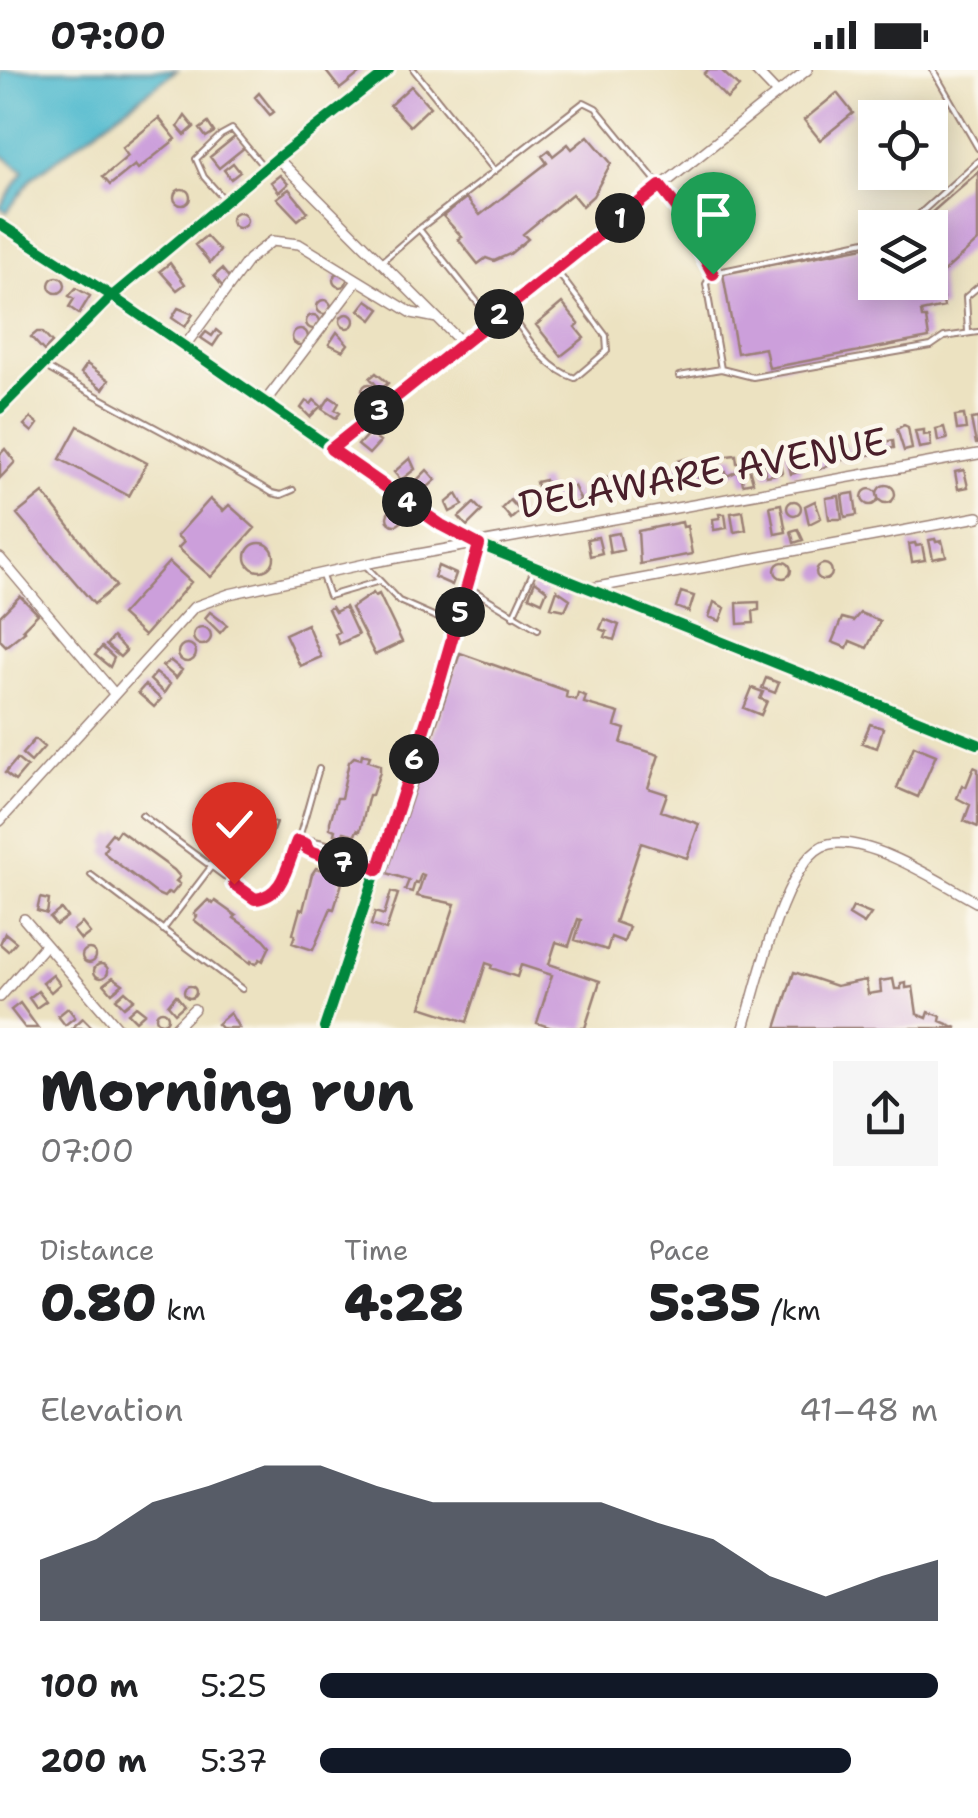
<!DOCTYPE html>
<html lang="en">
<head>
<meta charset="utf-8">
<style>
	body { margin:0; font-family:"Shantell Sans",sans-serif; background:#f6f6f6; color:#202124; height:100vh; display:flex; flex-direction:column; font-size:38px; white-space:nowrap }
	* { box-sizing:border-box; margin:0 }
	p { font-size:32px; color:#757577 }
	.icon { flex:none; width:55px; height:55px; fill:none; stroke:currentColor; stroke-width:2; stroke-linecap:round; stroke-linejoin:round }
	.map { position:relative; height:958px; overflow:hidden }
	.drawer { display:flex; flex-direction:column; background:#fff; flex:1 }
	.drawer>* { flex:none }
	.fabs { position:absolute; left:858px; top:30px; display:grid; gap:20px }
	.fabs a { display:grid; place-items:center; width:90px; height:90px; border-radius:0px; background:#fff; box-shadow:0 5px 25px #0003; font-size:50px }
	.pin { position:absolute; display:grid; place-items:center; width:85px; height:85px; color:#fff; margin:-102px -42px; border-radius:50% 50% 50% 0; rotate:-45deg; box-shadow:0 0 10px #0007 }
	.pin .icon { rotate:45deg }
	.km { position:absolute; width:50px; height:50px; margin:-25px; border-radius:50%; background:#222; color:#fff; font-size:28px; line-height:50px; text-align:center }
	.round { display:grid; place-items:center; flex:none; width:105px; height:105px; border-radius:0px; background:#f6f6f6 }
	.headline { display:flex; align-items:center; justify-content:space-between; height:170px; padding:0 40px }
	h1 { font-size:55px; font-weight:800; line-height:75px }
	.metrics { display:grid; grid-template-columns:repeat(3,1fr); gap:15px; height:170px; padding:10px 40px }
	.metrics div { display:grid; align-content:center }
	.metrics b { font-size:50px; font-weight:800 }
	.metrics small { font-size:28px; font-weight:400 }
	.metrics p { font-size:28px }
	.chart { height:280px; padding:20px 40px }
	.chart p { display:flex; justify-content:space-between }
	.chart svg { width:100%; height:180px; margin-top:10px; fill:#111827; opacity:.7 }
	ul { padding:0 40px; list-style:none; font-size:32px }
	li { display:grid; grid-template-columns:160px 120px 1fr; align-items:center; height:75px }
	li i { height:25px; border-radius:12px; background:#111827 }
	.status { display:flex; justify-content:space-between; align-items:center; height:70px; padding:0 50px; background:#fff; direction:ltr }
	.status svg { height:28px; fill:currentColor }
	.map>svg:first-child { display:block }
</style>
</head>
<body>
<div class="status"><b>07:00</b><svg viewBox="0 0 49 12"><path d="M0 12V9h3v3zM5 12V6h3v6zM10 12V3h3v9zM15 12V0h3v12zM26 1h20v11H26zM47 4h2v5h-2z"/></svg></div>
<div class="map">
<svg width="978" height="958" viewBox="0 0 978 958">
	<rect width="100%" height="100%" fill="#fbf7ec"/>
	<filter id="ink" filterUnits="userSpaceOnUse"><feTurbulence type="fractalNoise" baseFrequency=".01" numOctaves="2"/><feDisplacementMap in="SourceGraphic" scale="20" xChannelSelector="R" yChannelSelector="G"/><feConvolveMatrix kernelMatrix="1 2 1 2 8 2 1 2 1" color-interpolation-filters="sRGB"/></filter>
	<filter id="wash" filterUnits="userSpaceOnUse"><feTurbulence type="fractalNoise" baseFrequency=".0048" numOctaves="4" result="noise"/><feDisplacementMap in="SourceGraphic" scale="40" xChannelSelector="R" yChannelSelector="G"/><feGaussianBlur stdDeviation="2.25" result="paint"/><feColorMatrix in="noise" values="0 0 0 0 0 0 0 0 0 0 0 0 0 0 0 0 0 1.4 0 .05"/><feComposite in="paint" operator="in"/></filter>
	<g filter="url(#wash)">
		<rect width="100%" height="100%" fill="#ece2c1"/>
		<path fill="#52bbcf" stroke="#4e6d7d" stroke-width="2.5" d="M0 0H177L33 107 7 142 0 137 24 101 0 84Z"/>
		<g id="blocks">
			<path fill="#cc9fdb" d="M325 0H364L340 19Z
				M708 0H721L739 17 727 29 704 4Z
				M411 16 430 37 410 56 390 35Z
				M259 23 274 42 270 45 255 27Z
				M837 23 853 43 820 70 804 50Z
				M185 46 194 57 185 65 178 57Z
				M159 48 176 69 138 99 135 95 110 115 103 107 128 86 122 78Z
				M208 53 214 62 206 67 200 59Z
				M236 66 245 77 219 98 210 87Z
				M588 66 611 93 593 126 582 136 572 124 523 164 528 169 510 184 494 191 486 188 478 194 458 169 462 167 443 146 466 128 480 145 547 93 542 86 549 80 553 86 568 74 572 79Z
				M233 93 240 102 231 109 224 100Z
				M978 102V171L939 206 944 237 921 242 922 248H926L929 268 769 298 765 278 737 283 723 204 875 175V212H930V158H914Z
				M280 105 288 114 279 122 271 112Z
				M289 119 308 142 298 150 277 128Z
				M174 127a8 8 0 1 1 16 0a8 8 0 1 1-16 0Z
				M231 150a8 8 0 1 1 16 0a8 8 0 1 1-16 0Z
				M206 166 220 181 210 193 195 175Z
				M170 193 185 214 177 220 160 201Z
				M222 199 230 209 222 216 214 206Z
				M333 210a7 7 0 1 1 14 0a7 7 0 1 1-14 0Z
				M49 215a8 8 0 1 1 16 0a8 8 0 1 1-16 0Z
				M76 218 90 226 79 244 69 237 74 229 69 226Z
				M367 230 380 239 372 250 359 240Z
				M317 237a7 7 0 1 1 14 0a7 7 0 1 1-14 0Z
				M562 233 579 254 575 257 584 268 561 286 536 255Z
				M178 238 193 244 185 257 172 248Z
				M340 251a7 7 0 1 1 14 0a7 7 0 1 1-14 0Z
				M306 252a7 7 0 1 1 14 0a7 7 0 1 1-14 0Z
				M292 267a8 8 0 1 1 16 0a8 8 0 1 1-16 0Z
				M216 260 221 264 213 276 201 268 206 262 212 266Z
				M37 262H42L52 273 44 281 31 267Z
				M337 262 348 274 343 281 329 274Z
				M87 294 109 310 103 319 81 303Z
				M376 303 388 313 381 320 370 308Z
				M362 321a7 7 0 1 1 14 0a7 7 0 1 1-14 0Z
				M330 327 339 333 335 340 340 343 336 348 322 339Z
				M314 330 321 336 310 347 301 338 306 331 311 334Z
				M964 345 966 359 957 360 955 346Z
				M31 348 38 354 32 362 24 355Z
				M978 348V374H976L971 349Z
				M904 355 908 357 912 379 904 381 897 359Z
				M78 356 147 393 129 426 60 389Z
				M944 357 947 369 938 371 936 359Z
				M924 360V365L930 364 931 376 919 378 915 361Z
				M369 363 380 372 369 384 358 375Z
				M893 370 894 378 882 380 881 373Z
				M865 372 869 377 874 376 876 383 861 387 858 373Z
				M849 375 850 388 840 391 837 378Z
				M5 379 15 392 0 408V384Z
				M794 379 801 399 800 402 791 404 785 380Z
				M826 380 832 393 820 399 816 388 820 387 819 382Z
				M736 385 737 393H753L754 397 749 398 753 412 743 414 740 400 727 406 726 402 722 403 718 387Z
				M410 388 415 399 401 410 394 402Z
				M688 388 691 402 677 405 678 391Z
				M774 390 775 397 780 395 782 403 766 406 763 393Z
				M701 391 702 394 713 392 715 404 699 410 695 392Z
				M427 400 436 410 420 424 412 415Z
				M964 400 968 417 958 419 955 402Z
				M619 414a9 9 0 1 1 18 0a9 9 0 1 1-18 0Z
				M608 407 615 423 599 426 596 409Z
				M545 410 548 421 552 420 553 427 557 425 559 433 542 437 536 412Z
				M569 414 570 417 574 416 580 429 578 433 566 435 562 415Z
				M877 424a9 9 0 1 1 18 0a9 9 0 1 1-18 0Z
				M862 427a8 8 0 1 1 16 0a8 8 0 1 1-16 0Z
				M43 423 116 516 94 534 17 444Z
				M854 423 857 445 845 447 842 425Z
				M457 424 463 435 450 442 446 433Z
				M839 426 842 449H829L826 428Z
				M210 429 223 441 229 435 255 458 211 507 178 478 184 472 177 466Z
				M510 430 520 441 511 449 502 438Z
				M815 431 821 448 809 454 805 436Z
				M787 438a7 7 0 1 1 14 0a7 7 0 1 1-14 0Z
				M474 433 482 441 467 456 459 447Z
				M781 434 786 462 775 464 770 436Z
				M387 447a8 8 0 1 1 16 0a8 8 0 1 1-16 0Z
				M743 441 746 460 734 462 731 443Z
				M719 444H725L727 458 714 460 713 449 720 448Z
				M682 452 683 457 687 456 692 484 640 494 638 461Z
				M798 459 803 470 794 473 791 461Z
				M619 463 623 480 610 483 607 465Z
				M598 467 602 483 590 486 587 469Z
				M935 469 936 472 942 471 946 486 933 489 929 470Z
				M915 473 916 476 922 475 925 490 912 492 909 474Z
				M246 487a14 14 0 1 1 28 0a14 14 0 1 1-28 0Z
				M169 492 191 512 144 566 121 545Z
				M775 500a8 8 0 1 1 16 0a8 8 0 1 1-16 0Z
				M816 502a8 8 0 1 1 16 0a8 8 0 1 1-16 0Z
				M438 496 456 504 452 515 434 507Z
				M535 511 547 520 542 532 529 526Z
				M557 520 570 529 565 540 551 537Z
				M681 522 694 526 689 542 676 537Z
				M373 523 375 526 379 524 402 572 375 585 351 538Z
				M20 526 38 544 23 559 25 561 6 576 0 570V546Z
				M714 532 725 538 720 551 709 547Z
				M759 532V540L753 541 754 553 738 554 737 533Z
				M332 537 335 542 345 537 358 565 339 574 335 564 339 562 328 539Z
				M210 542 227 555 220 563 205 548Z
				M860 543 880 551 867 578 850 571 847 578 832 572 842 548 853 551Z
				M604 549 619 555 614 570 605 567 607 562 600 559Z
				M307 554 321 587 300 596 285 564Z
				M193 566a9 9 0 1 1 18 0a9 9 0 1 1-18 0Z
				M113 567 126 581 120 587 106 575Z
				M178 583a9 9 0 1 1 18 0a9 9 0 1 1-18 0Z
				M102 577 114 588 110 597 95 585Z
				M460 583 567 621 566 627 576 630 578 623 586 626 584 633 619 643 615 656 625 659 621 673 659 685 648 718 667 724 661 741 699 754 687 788 641 773 615 852 629 857 624 872 611 867 607 880 575 870 581 850 578 849 569 876 556 872 549 894 600 911 585 958H552L537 953 552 905 521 895 517 907 491 898 492 895 486 893 467 952 421 937 455 834 417 826 424 805 421 804 418 813 415 812 412 822 405 820 409 810 387 803Z
				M171 591 182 600 176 608 162 596Z
				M156 603 170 614 164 623 150 610Z
				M766 608 779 613 775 623 762 618Z
				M145 615 161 629 154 637 138 623Z
				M752 618 763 622 760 629 767 631 761 645 744 638Z
				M870 654 883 658 877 678 862 673Z
				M35 669 44 677 31 692 22 684Z
				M914 676 936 685 918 727 897 718Z
				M362 684 370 686 368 691 380 695V702L372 725H369L360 761 357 760 355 765 344 762 342 766 334 764 335 760 330 758V752L337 728H341L349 692 354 687 361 689Z
				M17 689 27 697 15 711 5 703Z
				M974 697 978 699V757L964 751 970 735 957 728 962 715 966 717Z
				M259 730 268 736 263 749 276 753 270 769 249 762Z
				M119 760 174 800 180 807 176 811 180 814 172 824 168 822 164 827 157 824 108 786 104 781 107 776 104 773 112 763 115 766Z
				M324 795 336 799 335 803 341 805 339 812 342 813 334 839 331 838 313 880 292 873 295 865 293 864 300 839 303 840 312 804 316 798 323 800Z
				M391 822 398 824 386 860 371 855 375 842 384 845Z
				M40 828 49 830 47 844 37 841Z
				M208 830 213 834 215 831 236 846 234 848 264 869 270 876 263 891 260 889 256 894 251 891 250 893 194 850 197 846 194 844Z
				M853 837 871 844 864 854 849 845Z
				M61 839 67 847 56 855 50 848Z
				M82 853 90 863 81 870 73 860Z
				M5 863 16 872 8 881 0 874Z
				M82 886a7 7 0 1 1 14 0a7 7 0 1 1-14 0Z
				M94 901a7 7 0 1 1 14 0a7 7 0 1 1-14 0Z
				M794 902 836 916 866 910 868 924 881 922 880 911 893 909 895 919H901V914L906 913V918L913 917 917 944 927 948 929 942 941 946 940 951 957 958H776Z
				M53 905 60 914 51 922 43 913Z
				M113 907 123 914 112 923 104 914Z
				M184 922a6 6 0 1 1 12 0a6 6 0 1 1-12 0Z
				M38 921 46 931 36 938 29 928Z
				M125 921 134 929 124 937 116 929Z
				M176 925 184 935 175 943 168 935Z
				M20 933 38 958H25L11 940Z
				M136 936 145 943 136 951 128 943Z
				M68 938 75 947 65 955 58 946Z
				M156 947a6 6 0 1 1 12 0a6 6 0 1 1-12 0Z
				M230 943 239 958H221L217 954Z
				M83 948 93 958H72Z"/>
		</g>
	</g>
	<g filter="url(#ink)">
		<use href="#blocks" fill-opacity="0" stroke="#9b8076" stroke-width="2.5"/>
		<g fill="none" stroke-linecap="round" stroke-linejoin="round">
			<g stroke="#9b8076" stroke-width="8">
				<path id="service" d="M414 0 495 101
					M933 0 978 78
					M222 127 204 107 196 89 221 65 232 59 262 95
					M904 158 978 91
					M381 192 419 159
					M713 203 706 214 721 299
					M509 242C527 266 544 298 575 308L607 281 606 266 556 200
					M490 248 419 159 584 32 596 38 679 139 713 203 875 169
					M968 262 966 227 978 217
					M47 298C121 341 198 378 272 423L281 425 293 420
					M679 306 721 299 753 307 931 276 944 267 978 262
					M366 496 399 531 456 556
					M322 506 329 526 380 511
					M468 517 538 559
					M513 546 535 498
					M142 745 255 829C264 828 271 829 277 821 294 797 309 729 319 699
					M304 773C313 786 350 799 366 794
					M306 774 310 770C324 773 341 777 355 783 363 787 368 794 377 799
					M91 805 242 919
					M163 860 211 797"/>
			</g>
			<g stroke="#9b8076" stroke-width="12">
				<path id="minor" d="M755 0 777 23
					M277 88 462 273
					M184 277 249 189 272 171 299 174 412 243 437 248
					M264 333 357 211
					M331 379 807 0
					M0 488 113 622
					M592 518 978 447
					M0 751 194 537 229 524 374 492 978 384
					M24 849 118 958
					M0 927 45 875
					M175 958 194 939
					M324 958 440 610 479 475
					M744 958C756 919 786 782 829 774 871 766 941 813 978 833"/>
			</g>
			<g stroke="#9b8076" stroke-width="15">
				<path id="tertiary" d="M0 154 112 226 460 467 978 674
					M0 339 112 226 277 88 389 0"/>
			</g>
			<use href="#service" stroke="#fff" stroke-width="4"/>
			<use href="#minor" stroke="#fff" stroke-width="9"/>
			<use href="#tertiary" stroke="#fff" stroke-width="11"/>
			<g stroke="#fbf7ec" stroke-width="16">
				<path id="cycleway" d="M0 154 112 226 460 467 978 674
					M0 339 112 226 277 88 389 0
					M324 958 440 610 479 475"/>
			</g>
			<use href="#cycleway" stroke="#00873e" stroke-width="10"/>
		</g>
	</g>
	<g fill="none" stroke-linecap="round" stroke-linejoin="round" filter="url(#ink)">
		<g stroke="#fff" stroke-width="20">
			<path id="route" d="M234 814 255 829C284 826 287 795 297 771L306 774 307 779 313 782 356 797 366 794 378 800 440 610 479 475 441 455 331 379 660 116 678 139 713 204"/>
		</g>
		<use href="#route" stroke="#e11d48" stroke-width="12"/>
	</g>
	<g text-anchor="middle" stroke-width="9" stroke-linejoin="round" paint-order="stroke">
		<g font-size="38" fill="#4a1f2b" stroke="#fbf7ec">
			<text transform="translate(703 403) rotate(-10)" y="13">DELAWARE AVENUE</text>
		</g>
	</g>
</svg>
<div class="fabs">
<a><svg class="icon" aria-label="locate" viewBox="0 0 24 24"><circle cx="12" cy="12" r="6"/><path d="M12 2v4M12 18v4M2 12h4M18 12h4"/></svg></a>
<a><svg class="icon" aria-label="layers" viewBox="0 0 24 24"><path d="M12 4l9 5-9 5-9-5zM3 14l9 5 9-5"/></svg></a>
</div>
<div class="pin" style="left:713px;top:204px;background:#1e9e55"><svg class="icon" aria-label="arrive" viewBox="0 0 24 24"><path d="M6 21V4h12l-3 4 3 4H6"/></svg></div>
<div class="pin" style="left:234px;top:814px;background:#d93025"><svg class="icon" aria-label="check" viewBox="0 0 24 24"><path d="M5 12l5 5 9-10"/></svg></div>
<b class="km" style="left:620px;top:148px">1</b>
<b class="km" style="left:499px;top:244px">2</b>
<b class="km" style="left:379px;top:340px">3</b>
<b class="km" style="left:407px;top:432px">4</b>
<b class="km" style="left:460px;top:542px">5</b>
<b class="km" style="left:414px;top:689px">6</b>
<b class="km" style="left:343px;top:792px">7</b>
</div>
<section class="drawer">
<div class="headline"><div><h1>Morning run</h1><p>07:00</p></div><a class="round"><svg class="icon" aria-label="share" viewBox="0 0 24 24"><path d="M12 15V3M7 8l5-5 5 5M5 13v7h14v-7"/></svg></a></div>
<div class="metrics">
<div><p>Distance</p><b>0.80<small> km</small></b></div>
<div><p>Time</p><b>4:28</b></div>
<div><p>Pace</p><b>5:35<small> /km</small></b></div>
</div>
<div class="chart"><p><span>Elevation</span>41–48 m</p>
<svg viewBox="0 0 160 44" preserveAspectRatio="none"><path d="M0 44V29L10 24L20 15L30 11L40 6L50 6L60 11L70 15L80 15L90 15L100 15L110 20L120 24L130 33L140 38L150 33L160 29V44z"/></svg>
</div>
<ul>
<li><b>100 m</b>5:25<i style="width:100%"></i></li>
<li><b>200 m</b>5:37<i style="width:86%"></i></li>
</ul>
</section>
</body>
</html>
